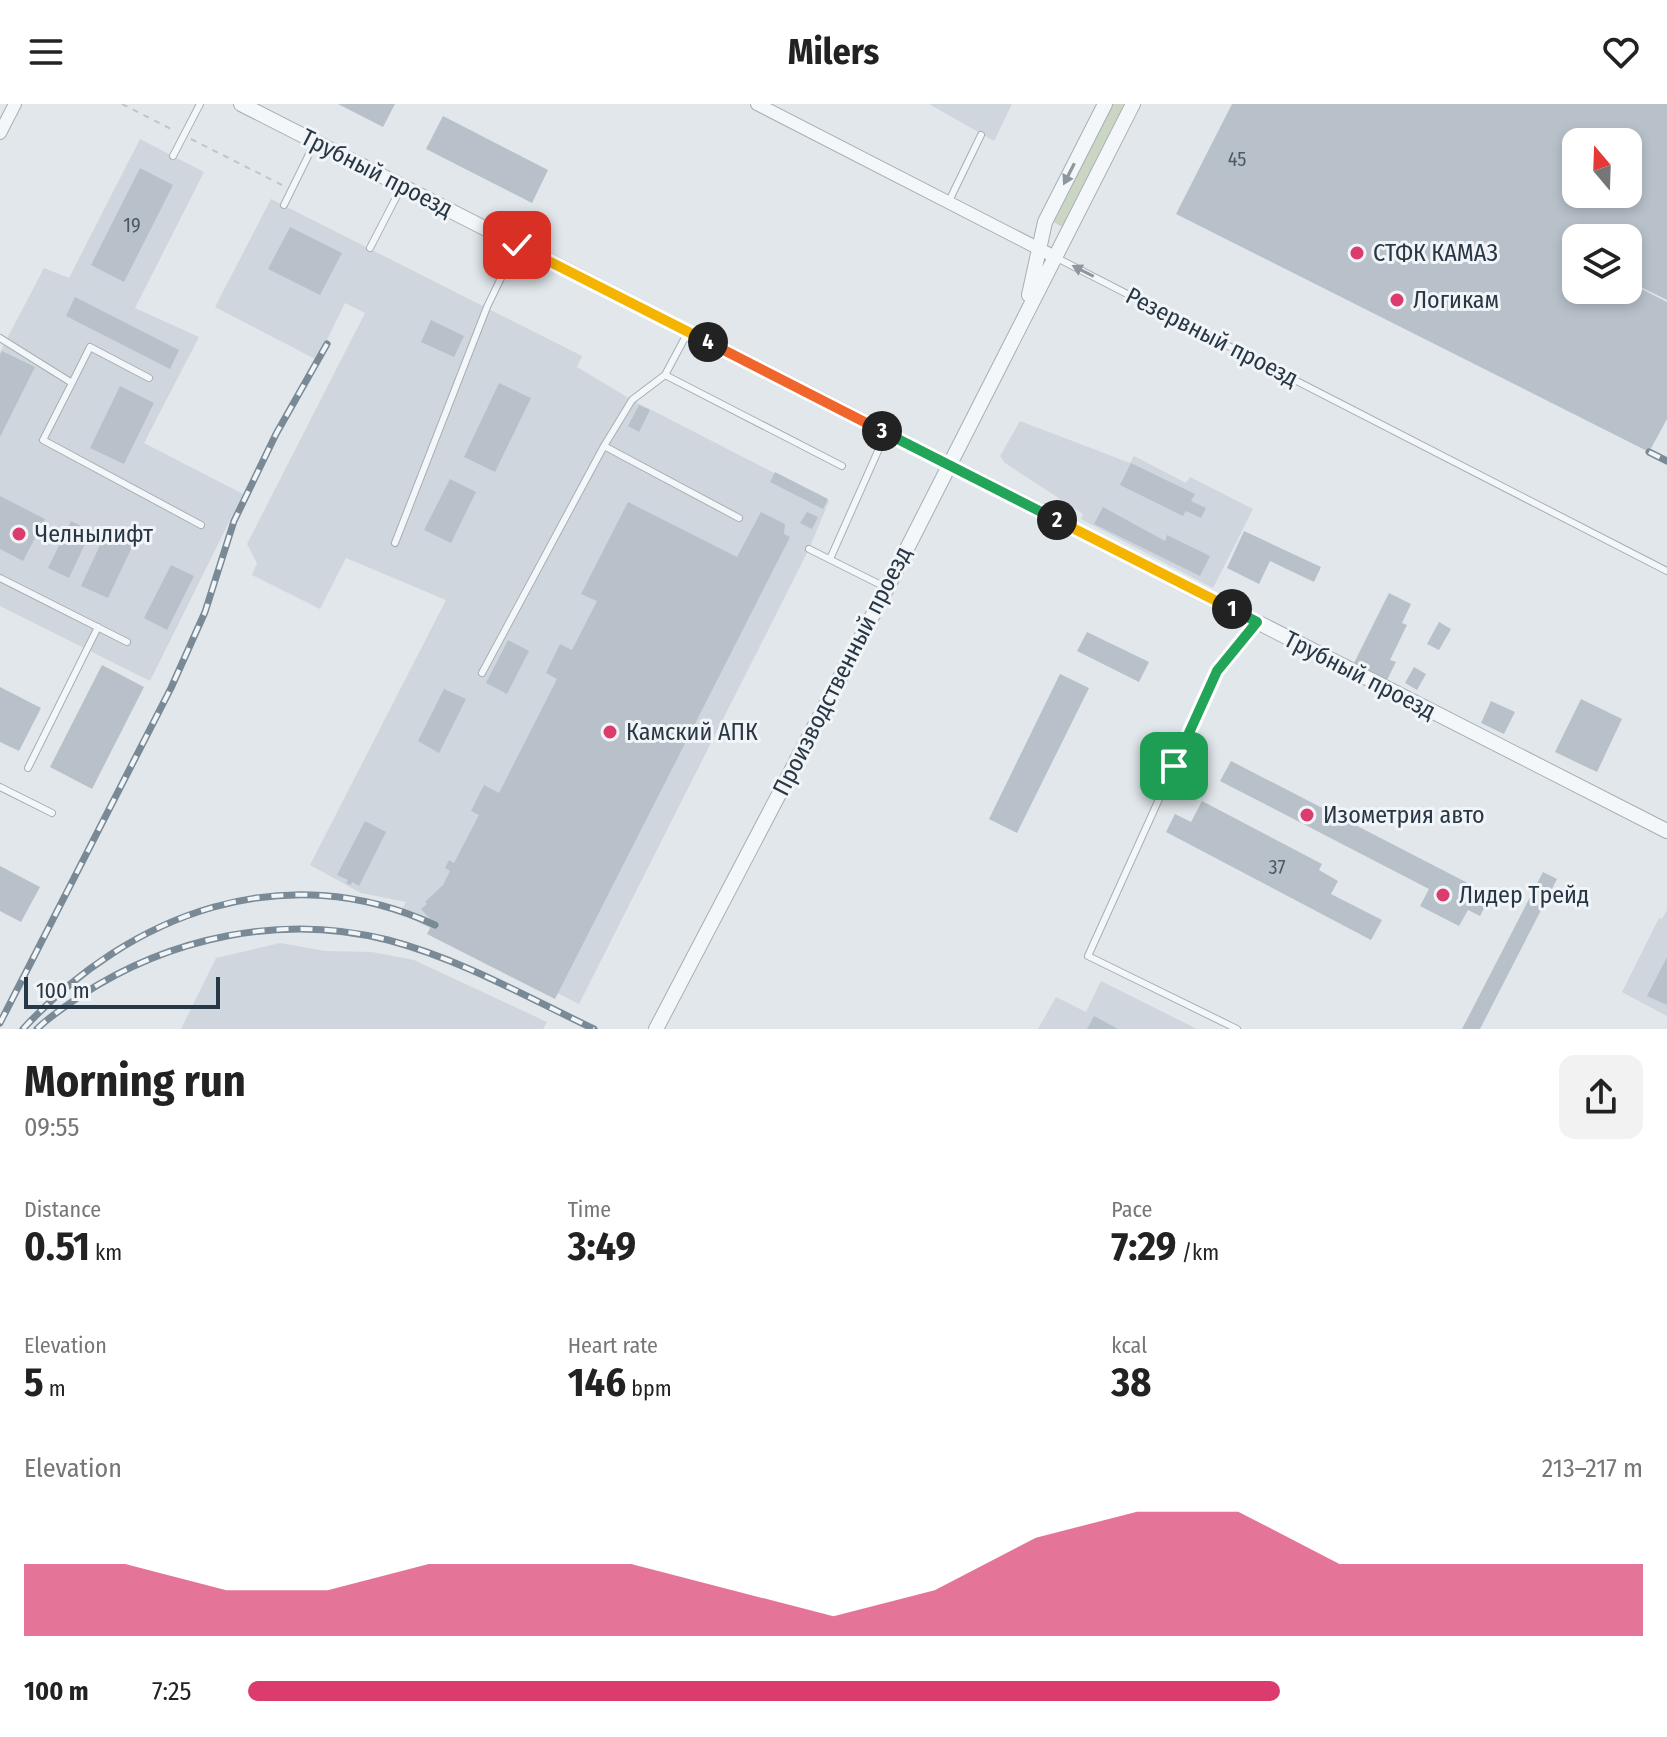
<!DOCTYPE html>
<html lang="en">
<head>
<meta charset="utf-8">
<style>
	body { margin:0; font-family:"Fira Sans Condensed",sans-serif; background:#f2f2f2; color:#222; height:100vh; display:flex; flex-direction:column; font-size:30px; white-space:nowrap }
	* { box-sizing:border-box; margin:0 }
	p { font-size:26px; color:#767676 }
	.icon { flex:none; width:44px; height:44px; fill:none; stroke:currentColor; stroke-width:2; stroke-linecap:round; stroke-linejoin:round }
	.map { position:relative; height:925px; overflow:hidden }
	.panel { display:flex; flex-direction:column; background:#fff; flex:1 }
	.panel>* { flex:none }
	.needle { width:52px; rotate:341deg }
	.fabs { position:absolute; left:1562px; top:24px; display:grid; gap:16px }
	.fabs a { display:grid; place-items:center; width:80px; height:80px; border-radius:16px; background:#fff; box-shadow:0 4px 12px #0003; font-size:40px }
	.scale { position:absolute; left:24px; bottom:20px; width:196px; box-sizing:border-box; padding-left:8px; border:4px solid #283745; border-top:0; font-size:22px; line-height:28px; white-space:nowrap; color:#283745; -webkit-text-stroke:6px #f1f5f8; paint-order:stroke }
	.pin { position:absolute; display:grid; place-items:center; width:68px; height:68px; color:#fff; margin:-34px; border-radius:16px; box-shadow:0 4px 12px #0006 }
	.km { position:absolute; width:40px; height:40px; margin:-20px; border-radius:50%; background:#222; color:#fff; font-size:22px; line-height:40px; text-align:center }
	.round { display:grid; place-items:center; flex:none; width:84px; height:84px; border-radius:16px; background:#f2f2f2 }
	.overview { display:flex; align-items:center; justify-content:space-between; height:136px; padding:0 24px }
	h1 { font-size:44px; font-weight:700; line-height:60px }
	.figures { display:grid; grid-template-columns:repeat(3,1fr); gap:12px; height:136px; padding:8px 24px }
	.figures div { display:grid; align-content:center }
	.figures b { font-size:40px; font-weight:700 }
	.figures small { font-size:22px; font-weight:400 }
	.figures p { font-size:22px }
	.chart { height:224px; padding:16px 24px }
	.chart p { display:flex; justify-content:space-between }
	.chart svg { width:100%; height:144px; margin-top:8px; fill:#db3b6d; opacity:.7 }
	ul { padding:0 24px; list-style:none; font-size:26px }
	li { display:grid; grid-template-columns:128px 96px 1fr; align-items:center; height:60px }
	li i { height:20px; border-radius:10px; background:#db3b6d }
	header { display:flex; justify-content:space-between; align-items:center; height:104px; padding:0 24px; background:#fff; font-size:36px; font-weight:700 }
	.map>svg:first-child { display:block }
</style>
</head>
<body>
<header><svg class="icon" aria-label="menu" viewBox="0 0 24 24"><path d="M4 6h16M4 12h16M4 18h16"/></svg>Milers<svg class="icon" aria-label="heart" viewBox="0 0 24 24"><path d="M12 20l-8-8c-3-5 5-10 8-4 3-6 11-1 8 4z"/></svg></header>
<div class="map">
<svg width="1667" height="925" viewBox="0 0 1667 925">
	<rect width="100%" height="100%" fill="#e1e7eb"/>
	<path fill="#cfd6dd" d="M929 0H1012L994 37Z
		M140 35 204 68 135 204 199 233 144 339 243 390 150 577 0 502V248L44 164 69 174Z
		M271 95 582 252 577 263 632 296 829 397 809 445 579 900 400 809 406 798 361 789 310 761 446 496 346 454 320 505 252 471 257 459 247 440 365 209 345 199 317 256 215 203Z
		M1020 317 1130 359 1134 352 1186 379 1190 373 1253 405 1213 484 1081 415 1083 410 1005 359 1000 352Z
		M1667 806V912L1622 888 1659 814 1662 815Z
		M280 839 325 847 372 848 414 856 547 918 543 925H181L216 854Z
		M1101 877 1197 925H1038L1056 893 1086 908Z"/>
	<path fill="#cad6c1" d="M1113 0H1124L1062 123 1054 118Z"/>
	<path fill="#b8c1ca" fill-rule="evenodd" d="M338 0H395L383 23Z
		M1232 0H1667V196L1628 177V134H1576V186H1628V178L1667 198V315L1649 348 1176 110ZM1576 38H1628V90H1576Z
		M443 12 548 66 532 99 426 45Z
		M140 64 173 81 124 178 91 161Z
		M290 123 342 149 320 191 268 165Z
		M75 193 179 246 170 265 66 212Z
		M431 216 464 232 454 253 421 238Z
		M2 247 35 263 0 333V251Z
		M499 279 531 294 495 368 464 353Z
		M120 282 154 299 124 360 90 344Z
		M639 301 650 306 639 328 628 322Z
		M1131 359 1195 390 1191 397 1206 404 1201 414 1186 407 1183 412 1120 381Z
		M775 368 828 395 823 405 770 378Z
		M450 375 476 388 451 439 424 426Z
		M0 392 45 415 23 457 0 445Z
		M628 398 737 453 761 408 785 420 784 430 790 433 555 895 427 830 433 818 421 805 427 800 425 798 443 781 450 767 445 764 449 756 454 759 479 711 471 707 484 681 499 689 557 575 546 569 560 540 572 546 597 497 581 490Z
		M1103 403 1165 437 1167 431 1210 452 1200 472 1094 420Z
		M807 408 818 413 812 425 800 419Z
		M71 417 91 427 69 474 48 464Z
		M107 426 134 439 108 494 81 482Z
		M1244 427 1321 463 1314 478 1270 457 1259 480 1227 464Z
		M171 461 194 472 167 526 144 514Z
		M1389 489 1411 500 1402 519 1407 521 1390 556 1396 558 1387 576 1354 559Z
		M1439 518 1451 525 1439 546 1427 540Z
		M1087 528 1149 558 1139 578 1077 547Z
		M508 536 529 547 507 590 486 579Z
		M102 561 144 583 92 685 50 663Z
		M1414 563 1426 570 1417 586 1405 579Z
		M1060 570 1089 584 1017 729 989 715Z
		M0 583 41 604 19 647 0 638Z
		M444 585 466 595 439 649 418 637Z
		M1581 595 1622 615 1597 668 1555 648Z
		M1491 597 1515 608 1504 630 1481 619Z
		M1231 657 1491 791 1480 812 1468 806 1459 822 1420 802 1429 785 1220 677Z
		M1202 697 1322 760 1319 766 1338 777 1331 790 1382 816 1371 836 1166 728 1175 710 1191 718Z
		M365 717 386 728 359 782 352 778 351 781 346 779 348 776 337 771Z
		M0 762 40 783 21 818 0 807Z
		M1543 768 1557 775 1480 925H1462Z
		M1667 853V901L1647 892Z
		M1094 912 1118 925H1087Z"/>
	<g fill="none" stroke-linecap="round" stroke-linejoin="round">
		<g stroke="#a6afb6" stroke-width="8">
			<path id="service" d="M173 52 200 0
				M949 97 981 31
				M284 101 315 38
				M370 144 402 82
				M1055 153 1667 467
				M0 234 72 279 90 243 149 274
				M665 271 842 362
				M72 279 43 336 201 421
				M604 342 739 414
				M395 439 487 203 517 141
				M809 445 887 484
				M830 455 886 329
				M0 474 127 538
				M482 569 604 342 632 296 665 271 688 228
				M28 664 98 523
				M0 683 52 709
				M1237 925 1088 852 1217 567 1256 520"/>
		</g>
		<g stroke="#a6afb6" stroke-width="14">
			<path id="minor" d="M757 0 1055 153
				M0 29 15 0"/>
		</g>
		<g stroke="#a6afb6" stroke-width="16">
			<path id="tertiary" d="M241 0 1667 727
				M1029 191 1045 118 1105 0
				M656 925 887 484 1133 0"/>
		</g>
		<path stroke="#bfc5ca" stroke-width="2" stroke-dasharray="6 6" stroke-linecap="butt" d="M122 0 175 27
			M191 35 282 81"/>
		<use href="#service" stroke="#f4f7f9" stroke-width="6"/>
		<use href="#minor" stroke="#f4f7f9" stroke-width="12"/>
		<use href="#tertiary" stroke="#f4f7f9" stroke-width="14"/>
		<g stroke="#798996" stroke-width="7">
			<path id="rail" d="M1649 348 1667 357
				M0 919 171 584 205 508 234 417 276 330 327 240
				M23 925C130 809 285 751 435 821
				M37 925C50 912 65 903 80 892 170 833 282 809 388 836 460 855 527 893 594 925"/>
		</g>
		<use href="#rail" stroke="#f1f5f8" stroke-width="4" stroke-dasharray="12" stroke-linecap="butt"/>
	</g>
	<defs><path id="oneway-solid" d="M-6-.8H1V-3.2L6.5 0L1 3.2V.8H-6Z" transform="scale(2)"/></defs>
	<g fill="#8e979f">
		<use href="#oneway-solid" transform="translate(1069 70) rotate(117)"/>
		<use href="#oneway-solid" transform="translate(1083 167) rotate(-153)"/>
	</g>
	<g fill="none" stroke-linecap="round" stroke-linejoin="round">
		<g stroke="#fff" stroke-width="16">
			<path id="split-1" d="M1174 662 1217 567 1257 518 1232 505"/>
		</g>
		<g stroke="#fff" stroke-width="16">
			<path id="split-2" d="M1057 416 1232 505"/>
		</g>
		<g stroke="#fff" stroke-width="16">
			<path id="split-3" d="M882 327 1057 416"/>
		</g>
		<g stroke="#fff" stroke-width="16">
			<path id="split-4" d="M708 238 882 327"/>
		</g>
		<g stroke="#fff" stroke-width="16">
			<path id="split-5" d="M517 141 708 238"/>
		</g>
		<use href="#split-1" stroke="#22a559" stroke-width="10"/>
		<use href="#split-2" stroke="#f5b400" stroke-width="10"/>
		<use href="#split-3" stroke="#22a559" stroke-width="10"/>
		<use href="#split-4" stroke="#f0652b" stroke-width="10"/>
		<use href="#split-5" stroke="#f5b400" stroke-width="10"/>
	</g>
	<g fill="#db3b6d" stroke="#f1f5f8" stroke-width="3">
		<circle cx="1357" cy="149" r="8"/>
		<circle cx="1397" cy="196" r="8"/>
		<circle cx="19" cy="430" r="8"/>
		<circle cx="610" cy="628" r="8"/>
		<circle cx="1307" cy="711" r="8"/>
		<circle cx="1443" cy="791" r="8"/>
	</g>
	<g text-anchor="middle" stroke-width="6" stroke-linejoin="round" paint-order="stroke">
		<g font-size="20" fill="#4c5a66">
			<text x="1237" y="62">45</text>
			<text x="132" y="128">19</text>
			<text x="1277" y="770">37</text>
		</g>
		<g font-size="24" fill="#283745" stroke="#f1f5f8">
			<text transform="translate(377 69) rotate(27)" y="8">Трубный проезд</text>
			<text transform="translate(1212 233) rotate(27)" y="8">Резервный проезд</text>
			<text transform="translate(842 567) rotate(-63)" y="8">Производственный проезд</text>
			<text transform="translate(1360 571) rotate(27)" y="8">Трубный проезд</text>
		</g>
		<g font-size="24" fill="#283745" stroke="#f1f5f8" text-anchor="start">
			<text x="1373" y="157">СТФК КАМАЗ</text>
			<text x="1413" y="204">Логикам</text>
			<text x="35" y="438">Челнылифт</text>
			<text x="626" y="636">Камский АПК</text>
			<text x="1323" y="719">Изометрия авто</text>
			<text x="1459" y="799">Лидер Трейд</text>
		</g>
	</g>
</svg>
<div class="fabs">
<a><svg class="needle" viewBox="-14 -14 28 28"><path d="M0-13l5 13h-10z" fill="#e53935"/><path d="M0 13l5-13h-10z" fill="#767676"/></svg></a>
<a><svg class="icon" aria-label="layers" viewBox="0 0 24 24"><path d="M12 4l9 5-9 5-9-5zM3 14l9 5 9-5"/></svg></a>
</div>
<div class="scale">100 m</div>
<div class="pin" style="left:1174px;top:662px;background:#1e9e55"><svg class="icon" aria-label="arrive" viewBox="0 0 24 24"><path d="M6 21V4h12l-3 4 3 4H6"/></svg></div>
<div class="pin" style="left:517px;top:141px;background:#d93025"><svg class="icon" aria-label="check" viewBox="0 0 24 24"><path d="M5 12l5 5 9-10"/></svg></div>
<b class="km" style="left:1232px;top:505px">1</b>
<b class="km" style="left:1057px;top:416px">2</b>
<b class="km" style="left:882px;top:327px">3</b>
<b class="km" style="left:708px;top:238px">4</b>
</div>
<section class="panel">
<div class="overview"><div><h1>Morning run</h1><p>09:55</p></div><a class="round"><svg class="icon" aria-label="share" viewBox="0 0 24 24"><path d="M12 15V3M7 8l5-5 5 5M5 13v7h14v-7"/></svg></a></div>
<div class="figures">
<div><p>Distance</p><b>0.51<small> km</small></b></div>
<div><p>Time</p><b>3:49</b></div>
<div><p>Pace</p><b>7:29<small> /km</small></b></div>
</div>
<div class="figures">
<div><p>Elevation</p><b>5<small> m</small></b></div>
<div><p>Heart rate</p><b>146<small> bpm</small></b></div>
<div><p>kcal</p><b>38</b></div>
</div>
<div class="chart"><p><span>Elevation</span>213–217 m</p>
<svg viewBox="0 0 160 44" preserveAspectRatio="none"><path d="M0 44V22L10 22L20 30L30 30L40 22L50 22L60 22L70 30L80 38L90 30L100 14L110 6L120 6L130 22L140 22L150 22L160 22V44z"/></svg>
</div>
<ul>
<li><b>100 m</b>7:25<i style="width:74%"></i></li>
</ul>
</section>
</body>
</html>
